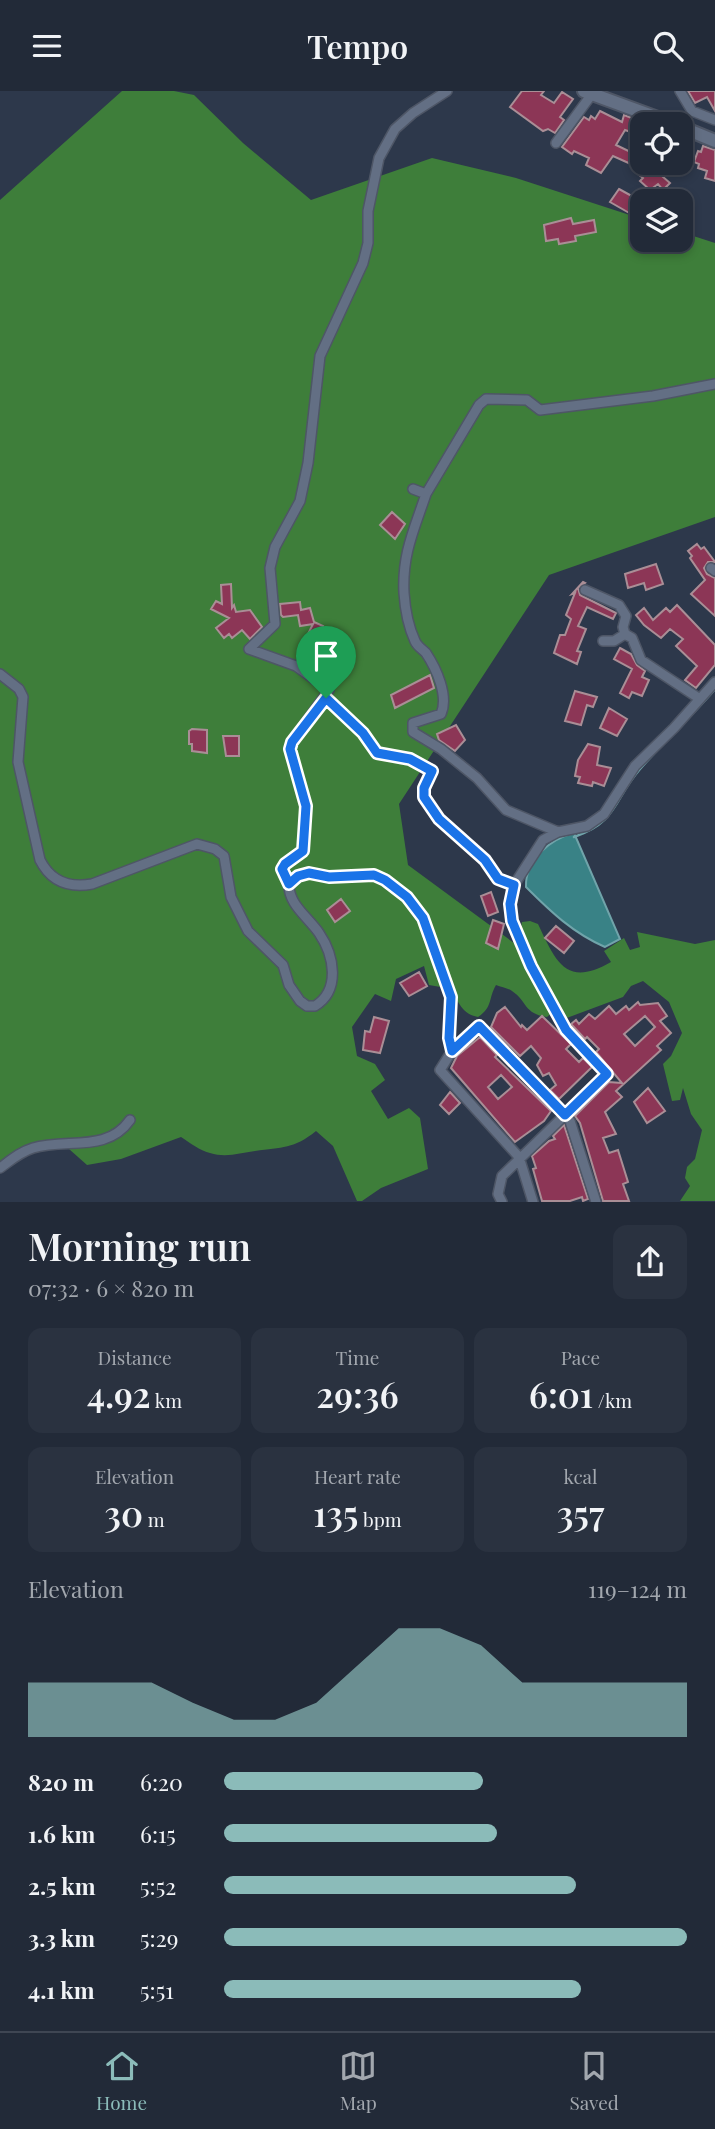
<!DOCTYPE html>
<html lang="en">
<head>
<meta charset="utf-8">
<style>
	body { margin:0; font-family:"Playfair Display",serif; background:#2a3240; color:#f1f3f6; height:100vh; display:flex; flex-direction:column; font-size:26px; white-space:nowrap }
	* { box-sizing:border-box; margin:0 }
	p { font-size:23px; color:#a2a7ae }
	.icon { flex:none; width:38px; height:38px; fill:none; stroke:currentColor; stroke-width:2; stroke-linecap:round; stroke-linejoin:round }
	.map { position:relative; height:1111px; overflow:hidden }
	.side { display:flex; flex-direction:column; background:#222a38; flex:1 }
	.side>* { flex:none }
	.fabs { position:absolute; left:630px; top:21px; display:grid; gap:14px }
	.fabs a { display:grid; place-items:center; width:63px; height:63px; border-radius:14px; background:#222a38; box-shadow:0 4px 10px #0003,0 0 0 2px #3f4653; font-size:35px }
	.pin { position:absolute; display:grid; place-items:center; width:60px; height:60px; color:#fff; margin:-72px -30px; border-radius:50% 50% 50% 0; rotate:-45deg; box-shadow:0 0 7px #0007 }
	.pin .icon { rotate:45deg }
	.round { display:grid; place-items:center; flex:none; width:74px; height:74px; border-radius:14px; background:#2a3240 }
	.head { display:flex; align-items:center; justify-content:space-between; height:119px; padding:0 28px }
	h1 { font-size:38px; font-weight:600; line-height:52px }
	.figures { display:grid; grid-template-columns:repeat(3,1fr); gap:10px; height:119px; padding:7px 28px }
	.figures div { display:grid; align-content:center; border-radius:14px; background:#2a3240; text-align:center }
	.figures b { font-size:35px; font-weight:600 }
	.figures small { font-size:19px; font-weight:400 }
	.figures p { font-size:19px }
	.chart { height:196px; padding:14px 28px }
	.chart p { display:flex; justify-content:space-between }
	.chart svg { width:100%; height:126px; margin-top:7px; fill:#8bbbb9; opacity:.7 }
	ul { padding:0 28px; list-style:none; font-size:23px }
	li { display:grid; grid-template-columns:112px 84px 1fr; align-items:center; height:52px }
	li i { height:18px; border-radius:9px; background:#8bbbb9 }
	header { display:flex; justify-content:space-between; align-items:center; height:91px; padding:0 28px; background:#222a38; font-size:32px; font-weight:600 }
	.menu { display:flex; justify-content:space-around; align-items:center; height:98px; border-top:2px solid #3f4653; background:#222a38; font-size:19px; color:#a2a7ae }
	.menu a { display:grid; justify-items:center; gap:4px }
	.menu .active { color:#8bbbb9 }
	.map>svg:first-child { display:block }
</style>
</head>
<body>
<header><svg class="icon" aria-label="menu" viewBox="0 0 24 24"><path d="M4 6h16M4 12h16M4 18h16"/></svg>Tempo<svg class="icon" aria-label="search" viewBox="0 0 24 24"><circle cx="10" cy="10" r="6"/><path d="M15 15l6 6"/></svg></header>
<div class="map">
<svg width="715" height="1111" viewBox="0 0 715 1111">
	<rect width="100%" height="100%" fill="#2d384b"/>
	<path fill="#3e7e3a" d="M122 0H174L194 4 243 52 311 109 432 67 516 87 642 128V149H681V141L715 152V426L549 484 399 713 408 774 518 855 554 920 547 926C524 923 527 910 512 900 508 897 501 896 496 894 488 908 493 916 478 926 462 923 458 911 452 898L429 894 424 875 396 888 391 910 375 903 352 936 357 965 375 973 385 989 371 1000 388 1028 409 1017 420 1027 428 1078 381 1097 362 1110H357L333 1055 316 1040C294 1058 282 1056 255 1060 240 1062 226 1067 210 1062 201 1060 190 1052 181 1046L121 1068 87 1074 69 1058 20 1057 0 1071V109Z
		M530 830 538 833C556 871 566 897 611 871L604 860 624 847 630 859 640 856 637 841 695 853 715 849V1110H680L690 1095 685 1087 687 1076 695 1068 702 1039 691 1023 683 997 680 1009 672 1010 663 973 671 965 682 942 669 911 643 890 631 895 623 906 564 928C554 908 516 851 522 831Z"/>
	<path fill="#398286" stroke="#70a4aa" stroke-width="2" d="M574 742 620 848 605 856C573 842 551 821 526 796 525 769 550 748 574 742Z"/>
	<g fill="none" stroke-linecap="round" stroke-linejoin="round">
		<path stroke="#70a4aa" stroke-width="2.5" d="M574 746C618 731 613 709 640 678 664 650 691 626 715 598"/>
	</g>
	<path fill="#8c3656" stroke="#aa8e96" stroke-width="2" fill-rule="evenodd" d="M522 0H544L541 4 554 12 562 1 573 8 560 26 564 29 555 42 548 38 543 40 510 16Z
		M688 0H715V20L707 6 695 12Z
		M600 20 622 31 624 24 642 31V45L625 39 616 54 641 66 642 72H647L670 92 663 99 658 93 650 99 640 90 643 87 638 83 642 78 613 65 601 82 586 74 589 67 574 60 572 63 562 56 584 26 589 29 591 25 595 28Z
		M703 55 715 59V90L705 87 707 80 698 77 699 73 694 71 698 60 701 61Z
		M619 98 639 109 631 123 610 111Z
		M571 127 573 133 594 129 596 141 575 145 576 150 559 153 558 148 546 150 544 134Z
		M392 421 405 433 395 448 380 434Z
		M697 453 701 458 704 456 715 471H708L704 477 707 483 715 487V525L691 503 705 489 690 467 692 465 688 460Z
		M656 473 663 493 646 499 644 492 628 497 625 483Z
		M583 491 585 492 578 497 580 504 616 522 613 528 587 516 578 535 586 538 577 560 581 561 577 573 554 562 560 544H565L571 528 566 524 575 502 572 503Z
		M231 493 232 517 234 514 236 521 250 519 262 536 250 548 242 539 232 547 229 543 224 547 216 537 229 527 211 518 216 510 222 513 221 494Z
		M300 511 301 519 310 517 314 531 323 535 317 548 308 543 313 533 300 535 298 524 283 526 281 524 280 513Z
		M677 514 715 554V574L696 597 685 589 697 575 676 555 683 548 670 538 661 547 644 534 636 524 644 517 653 529 666 517 670 521Z
		M620 557 631 563 637 574 645 580 642 586 649 589 642 605 632 601 629 607 620 602 632 578 614 568Z
		M430 584 434 597 395 617 391 604Z
		M575 600 597 606 593 616 587 614 581 634 565 630Z
		M609 617 627 628 617 645 600 637Z
		M456 634 465 649 455 660 439 649 437 643Z
		M192 638 207 639V662L192 660V653H189V640Z
		M223 645H239V665H226Z
		M588 653 600 656 597 674 611 677 604 695 593 691 592 695 578 692 580 686 575 685 578 669Z
		M491 801 498 821 488 825 481 805Z
		M341 808 350 820 335 831 327 819Z
		M493 829 504 833 498 858 486 852Z
		M556 835 574 850 564 862 545 847Z
		M419 881 427 895 409 905 400 892Z
		M638 911 640 914 658 912 667 925 660 930 671 942 657 955 661 959 616 1000 622 1006 605 1021 616 1043 603 1047 609 1062 618 1059 628 1091 623 1093 629 1110H603L580 1032 575 1025 609 991 622 992 596 961 599 958 587 946 585 948 571 933 576 929 579 933 589 923 595 928 609 915 616 923 626 915 629 919ZM645 925 655 936 635 955 624 943Z
		M505 916 521 936 522 934 527 939 542 925 571 953 566 958 579 971 583 967 592 976 559 1008 550 999 556 994 549 982 543 985 537 974 541 967 531 955 520 965 491 936 497 922Z
		M374 926 389 930 380 962 363 959 365 940 370 941Z
		M480 946 497 964 495 966 551 1020 544 1030 515 1051 451 977 457 965ZM501 984 512 996 498 1008 488 996Z
		M648 997 665 1020 647 1032 634 1011Z
		M450 1001 460 1012 449 1023 440 1014Z
		M564 1034 588 1108 583 1110 582 1106 570 1110H542L533 1078 536 1077 532 1065 549 1050 555 1048 553 1045Z"/>
	<g fill="none" stroke-linecap="round" stroke-linejoin="round">
		<g stroke="#4e5666" stroke-width="12">
			<path id="street" d="M680 0 692 20 715 29
				M556 52 592 3
				M413 398 426 403 479 314 486 308 527 309 540 319 653 305 715 293
				M426 403C414 439 402 463 404 502 405 517 409 537 415 550 417 555 422 558 426 562 436 577 449 605 441 623L413 632V641L441 658 477 687 506 719 558 741
				M711 477 715 480
				M585 499 619 514 626 525 623 536 625 543 632 547 641 569 700 608
				M603 550H614L625 543
				M0 583 19 598 23 606 18 671 40 769C51 791 69 797 92 793L197 753 215 758 224 765 231 806 248 840 283 874 289 894 300 910 307 915H315C341 899 334 864 319 842 308 826 288 813 289 793L298 785 309 782 329 786 374 784 385 789 407 806 423 826 451 906 449 947 452 960
				M326 607 363 642 377 661 410 668 432 680 423 697 424 706 439 728 485 769 498 787 514 794
				M289 793 282 778 285 773 303 760 306 715 290 658 292 651 329 599 296 575 249 558 275 533 270 477 275 456 300 410 308 372 320 265 363 172 368 152V120L379 67 395 38 413 22 447 0
				M0 1077C11 1069 20 1061 33 1057 67 1047 107 1062 130 1029
				M502 1111 498 1103 502 1085 607 983 567 939 531 875 512 830 510 813 514 794 543 749 558 741 587 735 604 723 635 675 674 637 715 591
				M533 1111 519 1066 440 979 452 960 479 935 570 1030 596 1111"/>
		</g>
		<g stroke="#4e5666" stroke-width="16">
			<path id="secondary" d="M584 0 674 33
				M681 36 715 50"/>
		</g>
		<use href="#street" stroke="#636f84" stroke-width="9"/>
		<use href="#secondary" stroke="#636f84" stroke-width="12"/>
	</g>
	<g fill="none" stroke-linecap="round" stroke-linejoin="round">
		<g stroke="#fff" stroke-width="14">
			<path id="route" d="M326 607 363 642 377 662 410 668 432 680 424 697V706L439 728 485 769 498 788 514 794 510 813 512 830 531 875 566 939 607 983 565 1024 479 935 452 960 449 947 451 906 423 827 407 806 385 789 374 784 329 786 309 782 298 785 289 793 282 778 285 773 303 760 306 715 290 658 292 651Z"/>
		</g>
		<use href="#route" stroke="#1a73e8" stroke-width="9"/>
	</g>
</svg>
<div class="fabs">
<a><svg class="icon" aria-label="locate" viewBox="0 0 24 24"><circle cx="12" cy="12" r="6"/><path d="M12 2v4M12 18v4M2 12h4M18 12h4"/></svg></a>
<a><svg class="icon" aria-label="layers" viewBox="0 0 24 24"><path d="M12 4l9 5-9 5-9-5zM3 14l9 5 9-5"/></svg></a>
</div>
<div class="pin" style="left:326px;top:607px;background:#1e9e55"><svg class="icon" aria-label="arrive" viewBox="0 0 24 24"><path d="M6 21V4h12l-3 4 3 4H6"/></svg></div>
</div>
<section class="side">
<div class="head"><div><h1>Morning run</h1><p>07:32 · 6 × 820 m</p></div><a class="round"><svg class="icon" aria-label="share" viewBox="0 0 24 24"><path d="M12 15V3M7 8l5-5 5 5M5 13v7h14v-7"/></svg></a></div>
<div class="figures">
<div><p>Distance</p><b>4.92<small> km</small></b></div>
<div><p>Time</p><b>29:36</b></div>
<div><p>Pace</p><b>6:01<small> /km</small></b></div>
</div>
<div class="figures">
<div><p>Elevation</p><b>30<small> m</small></b></div>
<div><p>Heart rate</p><b>135<small> bpm</small></b></div>
<div><p>kcal</p><b>357</b></div>
</div>
<div class="chart"><p><span>Elevation</span>119–124 m</p>
<svg viewBox="0 0 160 44" preserveAspectRatio="none"><path d="M0 44V25L10 25L20 25L30 25L40 32L50 38L60 38L70 32L80 19L90 6L100 6L110 12L120 25L130 25L140 25L150 25L160 25V44z"/></svg>
</div>
<ul>
<li><b>820 m</b>6:20<i style="width:56%"></i></li>
<li><b>1.6 km</b>6:15<i style="width:59%"></i></li>
<li><b>2.5 km</b>5:52<i style="width:76%"></i></li>
<li><b>3.3 km</b>5:29<i style="width:100%"></i></li>
<li><b>4.1 km</b>5:51<i style="width:77%"></i></li>
</ul>
</section>
<nav class="menu">
<a class="active"><svg class="icon" aria-label="home" viewBox="0 0 24 24"><path d="M3 11l9-7 9 7M6 9v11h12V9"/></svg>Home</a>
<a><svg class="icon" aria-label="map" viewBox="0 0 24 24"><path d="M3 6l6-2 6 2 6-2v14l-6 2-6-2-6 2zM9 4v14M15 6v14"/></svg>Map</a>
<a><svg class="icon" aria-label="saved" viewBox="0 0 24 24"><path d="M7 4h10v16l-5-4-5 4z"/></svg>Saved</a>
</nav>
</body>
</html>
